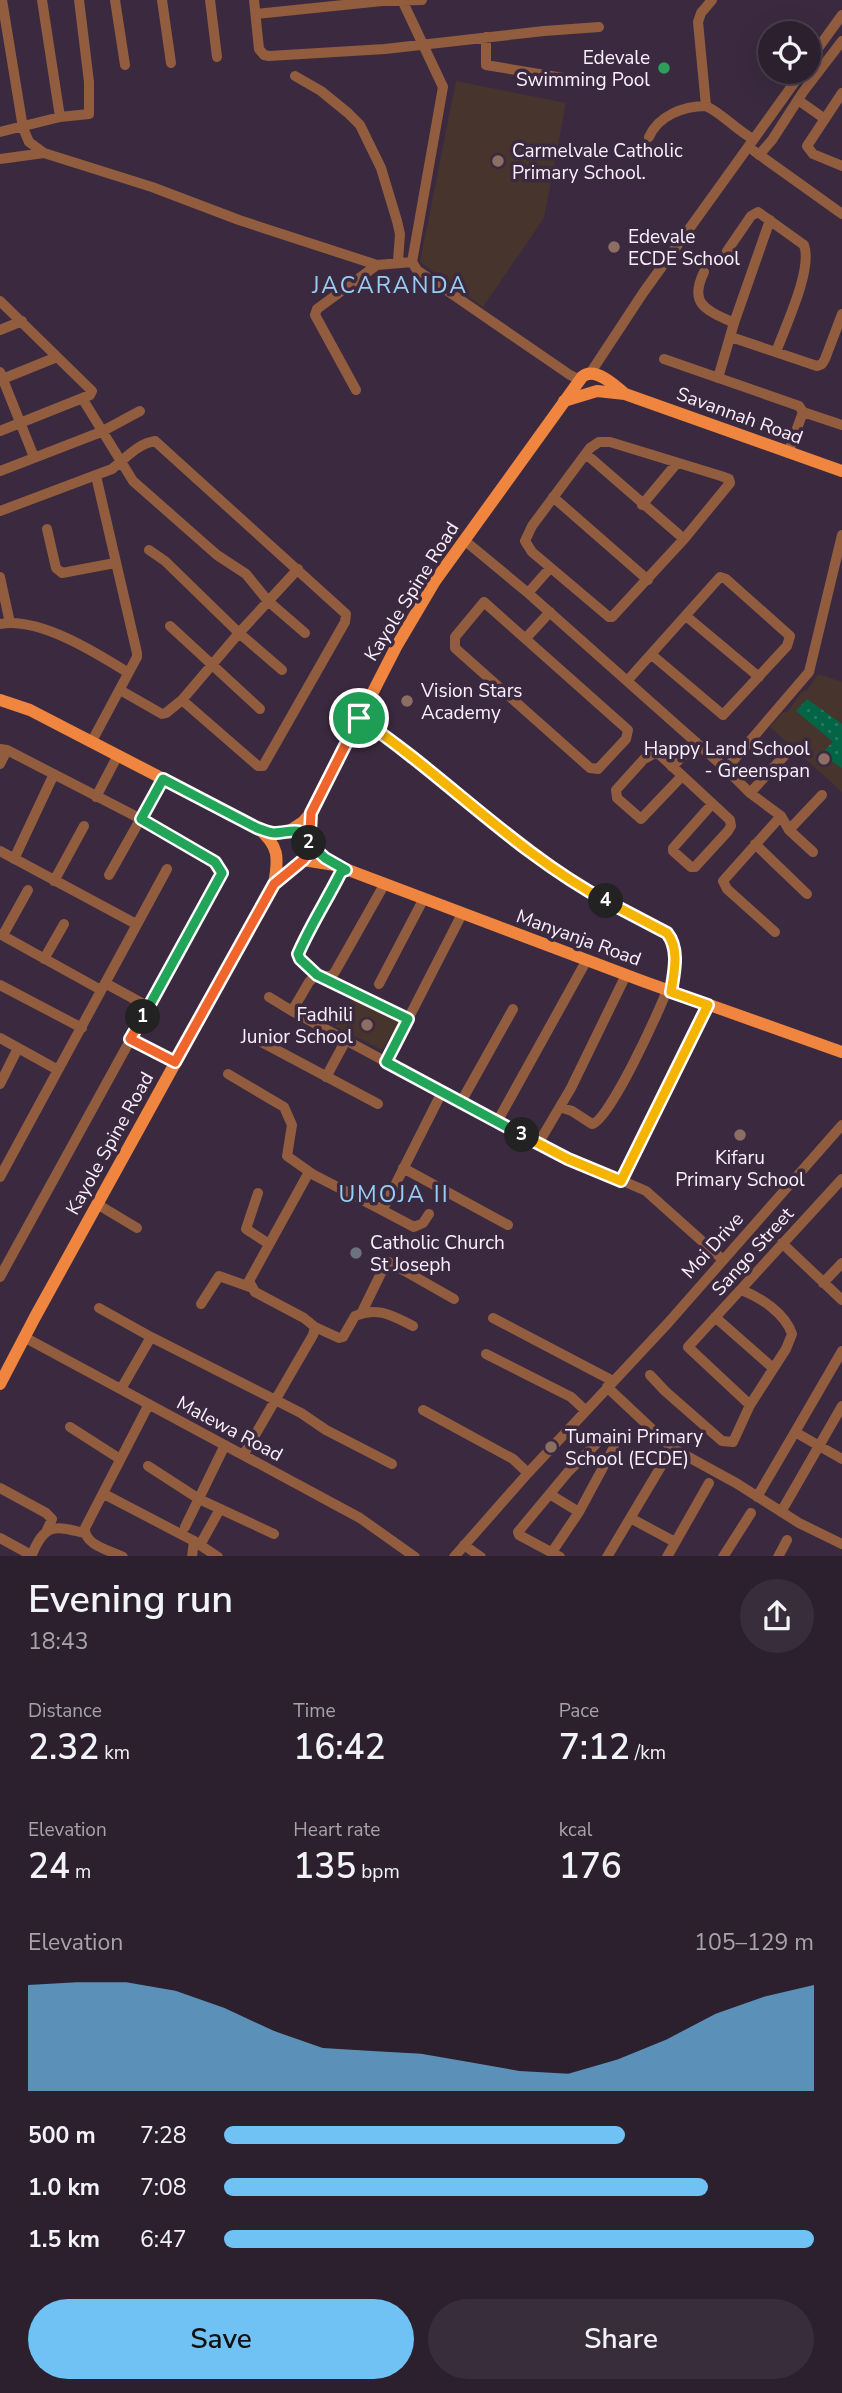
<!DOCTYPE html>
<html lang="en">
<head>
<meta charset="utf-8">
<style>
	body { margin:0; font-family:"Nunito Sans",sans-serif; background:#382d3b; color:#f1f3f6; height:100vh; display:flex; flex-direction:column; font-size:26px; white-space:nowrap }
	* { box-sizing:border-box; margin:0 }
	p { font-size:23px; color:#a6a3aa }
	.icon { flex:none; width:38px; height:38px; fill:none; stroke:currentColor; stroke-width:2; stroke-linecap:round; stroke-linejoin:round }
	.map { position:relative; height:1556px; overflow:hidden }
	.side { display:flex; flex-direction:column; background:#2c202f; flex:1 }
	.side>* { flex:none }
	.fabs { position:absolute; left:758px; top:21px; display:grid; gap:14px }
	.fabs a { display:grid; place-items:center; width:63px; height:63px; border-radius:50%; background:#2c202f; box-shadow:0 7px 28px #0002,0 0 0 2px #483e4b; font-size:35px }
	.pin { position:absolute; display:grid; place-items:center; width:60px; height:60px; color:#fff; margin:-30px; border:4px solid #fff; border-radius:50%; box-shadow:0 2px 7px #0007 }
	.km { position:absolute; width:35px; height:35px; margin:-18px; border-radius:50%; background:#222; color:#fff; font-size:19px; line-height:35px; text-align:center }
	.round { display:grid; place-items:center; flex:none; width:74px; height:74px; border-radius:37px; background:#382d3b }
	.overview { display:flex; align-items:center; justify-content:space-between; height:119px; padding:0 28px }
	h1 { font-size:38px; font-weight:600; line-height:52px }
	.metrics { display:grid; grid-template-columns:repeat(3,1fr); gap:10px; height:119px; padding:7px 28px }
	.metrics div { display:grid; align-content:center }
	.metrics b { font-size:35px; font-weight:600 }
	.metrics small { font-size:19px; font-weight:400 }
	.metrics p { font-size:19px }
	.chart { height:196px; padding:14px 28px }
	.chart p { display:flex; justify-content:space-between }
	.chart svg { width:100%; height:126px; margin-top:7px; fill:#70c2f4; opacity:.7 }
	.primary-button { display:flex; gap:14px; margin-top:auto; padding:14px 28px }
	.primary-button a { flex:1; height:80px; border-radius:42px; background:#70c2f4; color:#111; font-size:28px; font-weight:600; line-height:80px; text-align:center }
	.primary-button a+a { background:#382d3b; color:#f1f3f6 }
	ul { padding:0 28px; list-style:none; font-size:23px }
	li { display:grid; grid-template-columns:112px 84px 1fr; align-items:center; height:52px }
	li i { height:18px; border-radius:9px; background:#70c2f4 }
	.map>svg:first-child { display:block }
</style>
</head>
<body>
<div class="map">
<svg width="842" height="1557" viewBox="0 0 842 1557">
	<defs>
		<pattern id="grass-dots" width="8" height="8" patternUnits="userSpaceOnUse" patternTransform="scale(1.75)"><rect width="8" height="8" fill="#036446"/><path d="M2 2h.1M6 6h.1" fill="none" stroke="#297a62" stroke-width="1.8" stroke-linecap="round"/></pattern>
	</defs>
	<rect width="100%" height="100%" fill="#3b2a3f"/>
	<path fill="#47342c" d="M456 81 566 103 544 218 483 307 420 262Z
		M818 674 842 682V792L770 727 782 713 787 712 802 692 807 690Z
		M353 998 399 1023 382 1050 335 1026Z"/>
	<path fill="url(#grass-dots)" d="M807 699 842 724V768L821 754 833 742 796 711Z"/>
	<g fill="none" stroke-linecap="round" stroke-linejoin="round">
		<path stroke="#925d3f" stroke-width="10" d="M2 0 23 128 29 142 44 153 152 187 239 220 377 265
			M42 0 60 117
			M115 0 125 65
			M162 0 171 63
			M210 0 217 57
			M254 0 259 49 264 55 269 56 385 49 544 31 599 27
			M402 0 443 87 412 262 417 270 570 375 581 380
			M712 0 701 13 698 22 706 106C723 114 736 130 753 139
			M256 14 382 1 422 0
			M486 37V65L587 82
			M808 62 842 15
			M295 76 321 91 348 113 360 125 381 168 397 221 400 234 398 261
			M842 93 807 146 813 154 842 166
			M798 100 825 119
			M0 132 60 117 89 114V82L79 0
			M649 137C658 116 683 106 706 106
			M754 151 842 214
			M759 155 772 140 803 92 842 41
			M0 159 44 153
			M727 251 751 216 758 212 804 245C813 269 785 327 776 352
			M704 272C688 305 707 310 734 323
			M0 301 92 391 90 395 0 431
			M0 330 22 321
			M731 337 817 366 822 364 825 359 842 314
			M664 359 799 406 803 412 842 425
			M0 372 34 457
			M591 372 643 293 802 72
			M718 378 734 323 770 220
			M0 380 57 357
			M356 390 315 315 317 309 377 265 412 262
			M82 398 133 481 217 555 246 574 268 601 305 633
			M599 442H610L721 476 729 479 730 483 684 539 612 617H609L532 552 525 541 532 526 590 448Z
			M788 453 803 412
			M586 454 684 539
			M0 471 101 432 140 411
			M553 497 648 580
			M642 505 677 463
			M0 511 112 469C126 458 137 444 155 441L346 614 345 622 263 766H258L182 700
			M47 529 56 568 62 573 115 563
			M464 540 528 593 726 769 809 672 842 535
			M149 550 165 561 239 633 282 670
			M0 577 10 623
			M528 593 550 568
			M484 602 628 730 626 739 598 769 590 768 455 648V637Z
			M686 616 759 677
			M0 624C39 617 95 652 127 672
			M170 626 260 709
			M526 638 550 612
			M627 681 720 577 726 579 790 636 787 646 723 715 652 655
			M120 690 162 714 166 713 182 700 239 633 298 569
			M359 718 387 736 452 790 574 882 667 933C680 949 674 972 672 992
			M92 741 137 657V653L96 476
			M0 749 7 750 141 819 215 862 222 873 0 1277
			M0 764 7 750
			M672 767 696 742
			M726 769 750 793 781 816 789 830 813 852
			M682 776 641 819 617 798 616 790 644 759 655 753 660 755 730 820 731 826 728 831 695 867H691L673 851V848L712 804
			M750 793 786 754
			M96 797 118 755
			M789 830 822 795
			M755 844 807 894
			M0 851 136 924
			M14 859 54 774
			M109 875 163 779
			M54 881 84 826
			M384 885 336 970 332 976H315L309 982 292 1011 538 1144 646 1191 722 1259
			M775 932 727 889 723 881 781 816
			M0 934 101 990
			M3 935 28 890
			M44 959 64 924
			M317 975C312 970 299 963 299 955 298 949 335 884 341 872L346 870
			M324 976 408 1019
			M105 983 149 1007
			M379 984 423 900
			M0 985 82 1028
			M269 997 292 1011
			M0 1038 58 1070
			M254 1038 378 1104
			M130 1039 175 1062
			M386 1062 462 914
			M228 1074 284 1107 292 1125 287 1156 314 1175 378 1208 385 1205 442 1092
			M326 1077 346 1040
			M0 1084 18 1048
			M461 1102 513 1009
			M560 1107 572 1111 592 1124C609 1121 659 1012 667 990
			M497 1122 584 965
			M538 1144 571 1088 626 975
			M403 1168 508 1225
			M309 1172 249 1281 255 1292 304 1318 315 1327 339 1338 343 1337 355 1316C377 1306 393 1316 413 1326
			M0 1177 167 869
			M621 1181 708 1005
			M258 1193 246 1229 269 1244
			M97 1204 137 1228
			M378 1208 414 1227 423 1223 429 1214
			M782 1243 842 1300
			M823 1283 842 1263
			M741 1290C760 1297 785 1313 792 1334L786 1349 750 1405
			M201 1304 219 1276 250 1287
			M99 1308 151 1337 121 1389
			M361 1314 384 1267 389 1262 454 1299
			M715 1317 773 1368
			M493 1318 613 1381
			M24 1337 360 1518 415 1557
			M151 1337 301 1413 326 1430 392 1464
			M486 1354 571 1397 586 1411
			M650 1375 665 1391 722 1441 733 1442 750 1405 688 1347 842 1179
			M607 1387 672 1448 736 1483 799 1523 842 1544
			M423 1410 513 1459 528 1473
			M70 1427 120 1459
			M795 1432 842 1351
			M244 1454 313 1335 315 1327
			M148 1466 199 1499 274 1534
			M0 1488 46 1513 52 1519 47 1530
			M104 1494 194 1541 218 1557
			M551 1495 579 1512
			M757 1497 795 1432 842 1459
			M781 1512 842 1406
			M632 1519 675 1542
			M185 1527 225 1445
			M0 1538 31 1555
			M200 1545 220 1509
			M464 1545 481 1557
			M552 1552 579 1512 614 1447 613 1442 609 1438 601 1439 568 1472 518 1532 519 1535 560 1557
			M31 1557C44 1524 53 1525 84 1533
			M123 1557C109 1550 84 1545 85 1528L149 1404
			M192 1557 194 1541
			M454 1557 528 1473 668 1323 842 1125
			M607 1557 672 1448
			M667 1557 709 1483
			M723 1557 751 1513
			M778 1557 787 1540"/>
		<path stroke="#f08540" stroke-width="12" d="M564 401 597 391 625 394 842 471
			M0 700 30 710 258 828C263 830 269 833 276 833 291 833 300 825 309 841 312 861 288 872 274 883
			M291 830 303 822 311 813 396 647 435 581 582 377C594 366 614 384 625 394
			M303 860 335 865 645 982 842 1052
			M0 1384 35 1317 274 884C279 857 279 846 258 828"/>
	</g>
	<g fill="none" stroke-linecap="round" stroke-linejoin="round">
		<g stroke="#fff" stroke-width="14">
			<path id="split-1" d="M143 1017 130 1039 175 1062 274 884 303 860 309 853 311 813 359 718"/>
		</g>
		<g stroke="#fff" stroke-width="14">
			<path id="split-2" d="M143 1017 222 873 215 862 141 819 163 779 257 828C263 830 269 833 274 833 290 833 302 824 309 843"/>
		</g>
		<g stroke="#fff" stroke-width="14">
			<path id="split-3" d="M309 843 325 858 346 870 341 872C327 900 310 926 298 954L300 959 317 975 408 1019 386 1062 522 1135"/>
		</g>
		<g stroke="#fff" stroke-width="14">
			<path id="split-4" d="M522 1135 568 1159 621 1181 708 1005 671 992C674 973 680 949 667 933L606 901"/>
		</g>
		<g stroke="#fff" stroke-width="14">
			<path id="split-5" d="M359 718C444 775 515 852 606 901"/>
		</g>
		<use href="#split-1" stroke="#f0652b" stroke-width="9"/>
		<use href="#split-2" stroke="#22a559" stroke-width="9"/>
		<use href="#split-3" stroke="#22a559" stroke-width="9"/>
		<use href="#split-4" stroke="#f5b400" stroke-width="9"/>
		<use href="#split-5" stroke="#f5b400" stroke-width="9"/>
	</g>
	<circle fill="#2e9e5b" stroke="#3b2a3f" stroke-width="2.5" cx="664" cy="68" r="7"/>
	<g fill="#8d6e63" stroke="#3b2a3f" stroke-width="2.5">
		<circle cx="498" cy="161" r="7"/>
		<circle cx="614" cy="247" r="7"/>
		<circle cx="407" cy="701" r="7"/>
		<circle cx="824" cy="759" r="7"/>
		<circle cx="367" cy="1025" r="7"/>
		<circle cx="740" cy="1135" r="7"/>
		<circle cx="551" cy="1447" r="7"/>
	</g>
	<circle fill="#6b7280" stroke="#3b2a3f" stroke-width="2.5" cx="356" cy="1253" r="7"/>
	<g text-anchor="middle" stroke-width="7" stroke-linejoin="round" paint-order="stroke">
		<g font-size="19" fill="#fbf0fd" stroke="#3b2a3f" text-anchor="start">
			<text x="650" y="64" text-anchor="end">Edevale<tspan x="650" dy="22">Swimming Pool</tspan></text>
			<text x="512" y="157">Carmelvale Catholic<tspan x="512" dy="22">Primary School.</tspan></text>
			<text x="628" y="243">Edevale<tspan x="628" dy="22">ECDE School</tspan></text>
			<text x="421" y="697">Vision Stars<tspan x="421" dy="22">Academy</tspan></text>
			<text x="810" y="755" text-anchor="end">Happy Land School<tspan x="810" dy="22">- Greenspan</tspan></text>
			<text x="353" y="1021" text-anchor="end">Fadhili<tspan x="353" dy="22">Junior School</tspan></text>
			<text x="740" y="1164" text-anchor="middle">Kifaru<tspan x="740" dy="22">Primary School</tspan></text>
			<text x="370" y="1249">Catholic Church<tspan x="370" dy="22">St Joseph</tspan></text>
			<text x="565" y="1443">Tumaini Primary<tspan x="565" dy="22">School (ECDE)</tspan></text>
		</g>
		<g font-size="19" fill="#fbf0fd" stroke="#3b2a3f">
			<text transform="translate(740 415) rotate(20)" y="7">Savannah Road</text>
			<text transform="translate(411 591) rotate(-58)" y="7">Kayole Spine Road</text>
			<text transform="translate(579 937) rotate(20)" y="7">Manyanja Road</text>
			<text transform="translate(109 1143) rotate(-61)" y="7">Kayole Spine Road</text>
			<text transform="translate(712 1245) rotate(-48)" y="7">Moi Drive</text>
			<text transform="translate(752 1251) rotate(-48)" y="7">Sango Street</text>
			<text transform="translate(230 1428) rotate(28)" y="7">Malewa Road</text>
		</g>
		<g font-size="23" letter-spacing="2" fill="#95cff5" stroke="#3b2a3f">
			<text x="390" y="293">JACARANDA</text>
			<text x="394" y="1202">UMOJA II</text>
		</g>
	</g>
</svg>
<div class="fabs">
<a><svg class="icon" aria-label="locate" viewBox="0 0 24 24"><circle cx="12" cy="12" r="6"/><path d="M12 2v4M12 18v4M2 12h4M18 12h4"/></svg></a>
</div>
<div class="pin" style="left:359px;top:718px;background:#1e9e55"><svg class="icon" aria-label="arrive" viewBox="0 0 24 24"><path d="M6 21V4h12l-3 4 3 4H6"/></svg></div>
<b class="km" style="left:143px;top:1017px">1</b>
<b class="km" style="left:309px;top:843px">2</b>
<b class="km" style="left:522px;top:1135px">3</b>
<b class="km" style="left:606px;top:901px">4</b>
</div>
<section class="side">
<div class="overview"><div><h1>Evening run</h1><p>18:43</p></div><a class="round"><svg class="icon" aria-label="share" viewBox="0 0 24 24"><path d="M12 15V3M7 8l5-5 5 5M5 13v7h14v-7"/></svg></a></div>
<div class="metrics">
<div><p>Distance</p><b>2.32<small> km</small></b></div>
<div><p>Time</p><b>16:42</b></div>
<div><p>Pace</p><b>7:12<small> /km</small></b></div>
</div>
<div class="metrics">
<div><p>Elevation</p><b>24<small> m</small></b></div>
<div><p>Heart rate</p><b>135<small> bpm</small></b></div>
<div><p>kcal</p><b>176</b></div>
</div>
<div class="chart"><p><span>Elevation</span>105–129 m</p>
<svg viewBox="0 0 160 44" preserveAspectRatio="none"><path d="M0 44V7L10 6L20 6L30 9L40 15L50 23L60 29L70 30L80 31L90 34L100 37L110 38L120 33L130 26L140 17L150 11L160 7V44z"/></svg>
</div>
<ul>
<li><b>500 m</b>7:28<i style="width:68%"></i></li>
<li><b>1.0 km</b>7:08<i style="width:82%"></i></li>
<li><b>1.5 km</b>6:47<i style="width:100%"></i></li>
</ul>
<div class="primary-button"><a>Save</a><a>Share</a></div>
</section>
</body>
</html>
